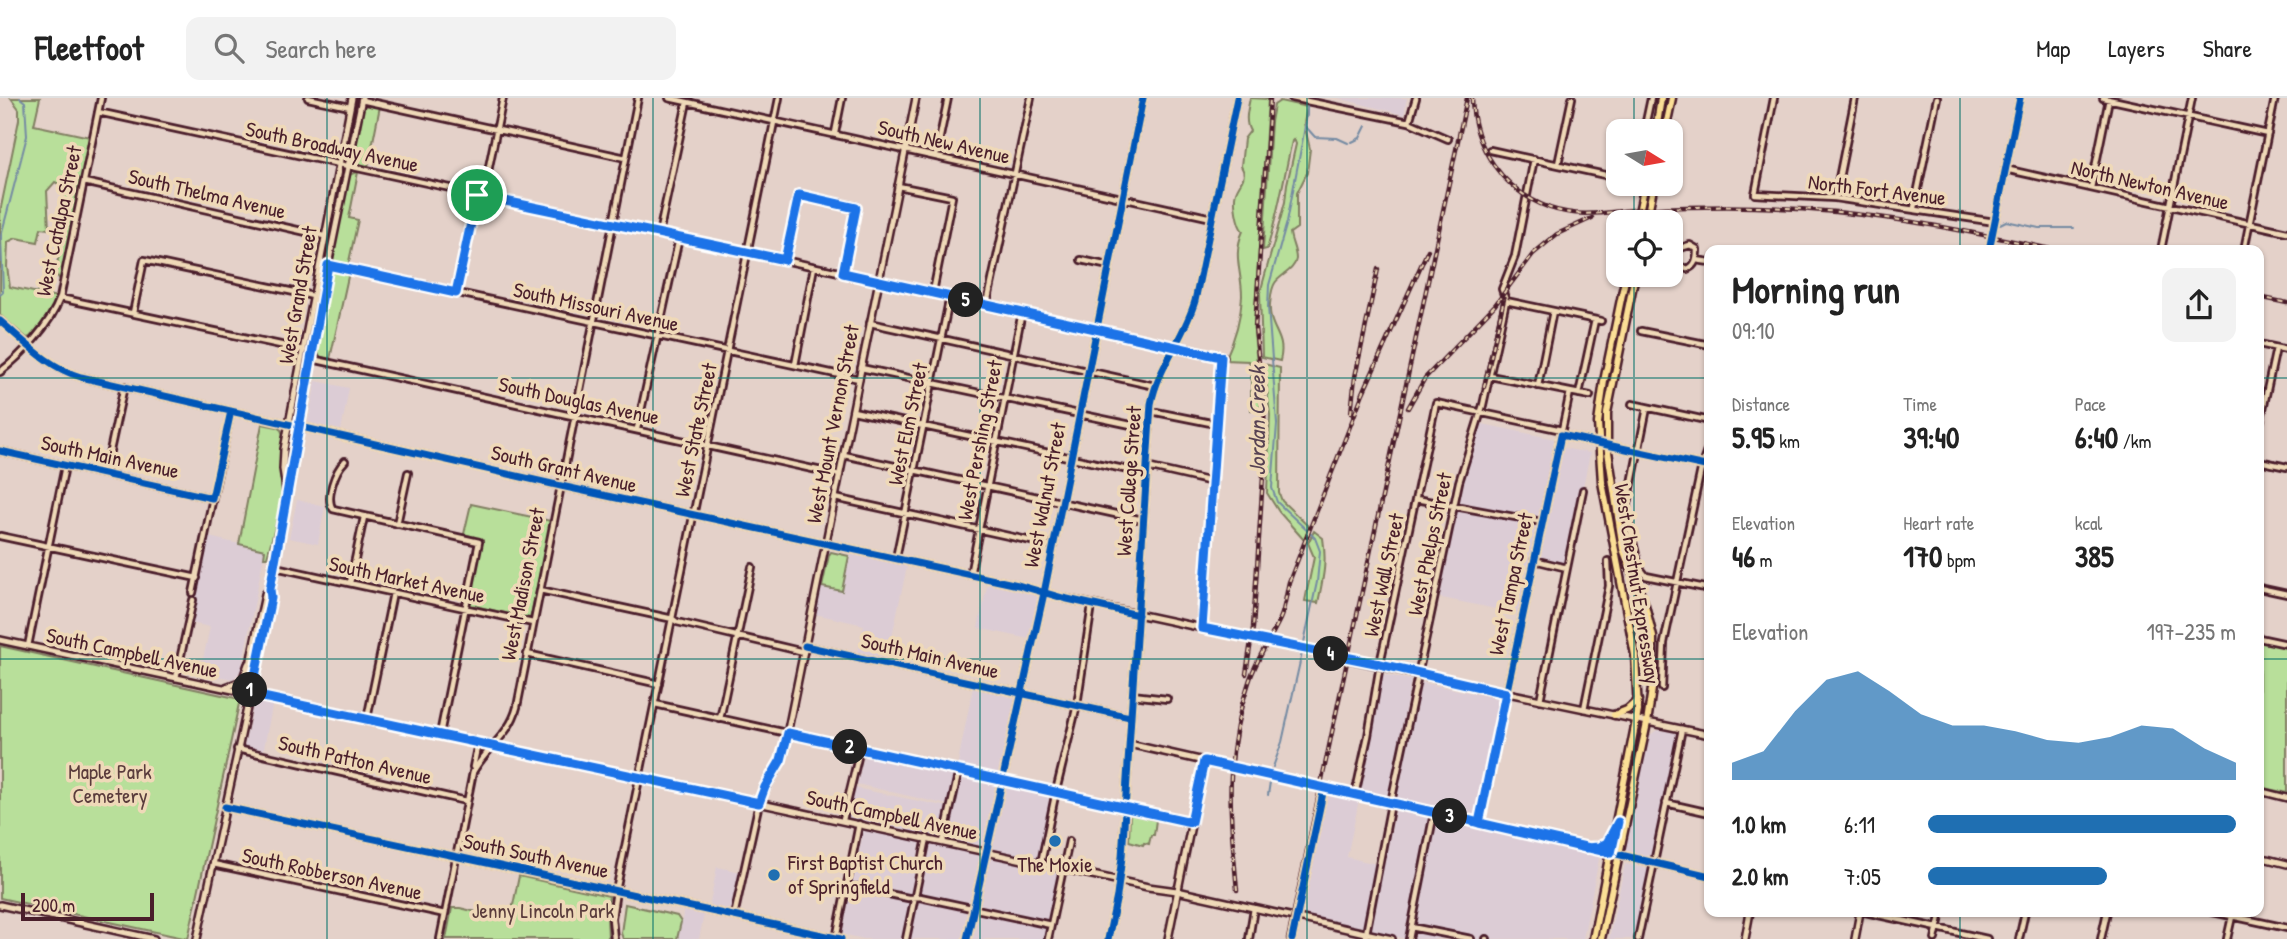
<!DOCTYPE html>
<html lang="en">
<head>
<meta charset="utf-8">
<style>
	body { margin:0; font-family:"Patrick Hand",sans-serif; background:#f2f2f2; color:#222; height:100vh; display:flex; flex-direction:column; font-size:26px; white-space:nowrap }
	* { box-sizing:border-box; margin:0 }
	p { font-size:23px; color:#767676 }
	.icon { flex:none; width:38px; height:38px; fill:none; stroke:currentColor; stroke-width:2; stroke-linecap:round; stroke-linejoin:round }
	.map { position:relative; flex:1; overflow:hidden }
	.side { position:absolute; left:1704px; top:147px; width:560px; height:672px; display:flex; flex-direction:column; background:#fff; border-radius:14px; box-shadow:0 2px 5px #0004 }
	.side>* { flex:none }
	.needle { width:46px; rotate:101deg }
	.tools { position:absolute; left:1606px; top:21px; display:grid; gap:14px }
	.tools a { display:grid; place-items:center; width:77px; height:77px; border-radius:14px; background:#fff; box-shadow:0 2px 5px #0004; font-size:35px }
	.scale { position:absolute; left:21px; bottom:18px; width:133px; box-sizing:border-box; padding-left:7px; border:4px solid #4a1f2b; border-top:0; font-size:19px; line-height:24px; white-space:nowrap; color:#4a1f2b; -webkit-text-stroke:5px #efd9b8; paint-order:stroke }
	.pin { position:absolute; display:grid; place-items:center; width:60px; height:60px; color:#fff; margin:-30px; border:4px solid #fff; border-radius:50%; box-shadow:0 2px 7px #0007 }
	.km { position:absolute; width:35px; height:35px; margin:-18px; border-radius:50%; background:#222; color:#fff; font-size:19px; line-height:35px; text-align:center }
	.round { display:grid; place-items:center; flex:none; width:74px; height:74px; border-radius:14px; background:#f2f2f2 }
	.head { display:flex; align-items:center; justify-content:space-between; height:119px; padding:0 28px }
	h1 { font-size:38px; font-weight:800; line-height:52px }
	.metrics { display:grid; grid-template-columns:repeat(3,1fr); gap:10px; height:119px; padding:7px 28px }
	.metrics div { display:grid; align-content:center }
	.metrics b { font-size:30px; font-weight:800 }
	.metrics small { font-size:19px; font-weight:400 }
	.metrics p { font-size:19px }
	.chart { height:196px; padding:14px 28px }
	.chart p { display:flex; justify-content:space-between }
	.chart svg { width:100%; height:126px; margin-top:7px; fill:#1f6fb2; opacity:.7 }
	ul { padding:0 28px; list-style:none; font-size:23px }
	li { display:grid; grid-template-columns:112px 84px 1fr; align-items:center; height:52px }
	li i { height:18px; border-radius:9px; background:#1f6fb2 }
	header { display:flex; align-items:center; gap:42px; box-sizing:border-box; height:98px; padding:0 35px; background:#fff; border-bottom:2px solid #e0e0e0 }
	header strong { font-size:33px }
	nav { display:flex; gap:38px; margin-inline-start:auto; font-size:24px }
	.search { width:490px; height:63px; background:#f2f2f2; display:flex; align-items:center; gap:18px; box-sizing:border-box; padding:0 24px; border-radius:14px; color:#767676; font-size:26px }
	.map>svg:first-child { display:block }
</style>
</head>
<body>
<header>
<strong>Fleetfoot</strong>
<div class="search"><svg class="icon" aria-label="search" viewBox="0 0 24 24"><circle cx="10" cy="10" r="6"/><path d="M15 15l6 6"/></svg>Search here</div>
<nav><a>Map</a><a>Layers</a><a>Share</a></nav>
</header>
<div class="map">
<svg width="2287" height="841" viewBox="0 0 2287 841">
	<rect width="100%" height="100%" fill="#e4d1c9"/>
	<filter id="ink" filterUnits="userSpaceOnUse"><feTurbulence type="fractalNoise" baseFrequency=".0143" numOctaves="2"/><feDisplacementMap in="SourceGraphic" scale="14" xChannelSelector="R" yChannelSelector="G"/><feConvolveMatrix kernelMatrix="1 2 1 2 8 2 1 2 1" color-interpolation-filters="sRGB"/></filter>
	<g filter="url(#ink)">
		<path fill="#dcccd5" d="M1338 0H1407L1404 17Z
			M316 283 349 290 341 333 308 324Z
			M1478 325 1564 343 1563 350 1590 355 1567 467 1532 460 1521 516 1437 499Z
			M297 402 325 408 318 446 289 440Z
			M209 439 265 452 241 573 233 581 200 575 210 529 191 525Z
			M831 451 907 468 887 562 858 555 864 527 815 516 827 453Z
			M988 484 1025 493 1038 498 1030 541 978 530Z
			M1381 576 1411 582 1388 701 1359 693 1372 631Z
			M1419 584 1503 601 1477 719 1396 701Z
			M973 589 1016 600 997 678 957 669Z
			M258 601 273 604 263 655 246 651 244 648 254 604Z
			M1657 632 1675 634 1678 639 1652 758 1650 760 1627 755 1625 752 1649 638Z
			M864 658 955 676 948 707 857 686Z
			M959 676 996 684 982 750 946 741Z
			M1006 686 1052 696 1038 761 991 751Z
			M855 690 948 709 942 739 940 741 849 721 848 719Z
			M1330 695 1359 702 1347 759 1376 766 1364 830 1304 817 1302 814 1326 696Z
			M1396 710 1432 719 1406 841 1373 833 1370 830Z
			M1438 719 1600 756 1583 841H1413L1434 724Z
			M864 730 921 742 911 798 852 785Z
			M931 744 981 755V765L978 769 969 805 919 794Z
			M990 757 1059 772 1049 823 998 813 979 806Z
			M1625 766 1651 772 1636 841H1609Z
			M717 769 741 774 733 812 731 814 709 809Z
			M850 792 909 804 902 841H864L842 836Z
			M918 802 967 812 962 841H909Z
			M684 811 704 816 699 841H678Z
			M978 815 1047 830 1046 841H971Z"/>
		<path fill="#b8df9a" stroke="#817f62" stroke-width="2" d="M11 0H40L34 27 90 39 61 183 55 175 66 125 63 88 55 84 47 93 49 131 41 130 38 144 16 140 8 144 7 169 10 189 57 199 51 215 30 239 27 240 0 217V114L19 22V11Z
			M1250 0 1268 1 1254 234 1261 309 1251 312V271L1249 263 1225 262C1234 243 1241 219 1242 198 1242 173 1232 158 1243 133 1237 127 1233 103 1236 94 1240 83 1248 80 1241 68L1244 41 1250 33C1244 23 1248 11 1250 0Z
			M1280 3 1307 9 1304 25 1310 51 1307 75 1297 95V130L1290 135C1291 144 1296 152 1296 161 1295 172 1280 177 1275 185 1271 191 1271 199 1270 206 1268 232 1287 237 1280 263L1262 259 1260 195 1285 104 1287 86 1296 46 1294 41 1292 43C1284 79 1278 116 1267 151L1263 152 1271 24 1274 7Z
			M367 6 380 8 368 69 357 65 353 57 362 10Z
			M358 74 349 120 358 122 348 168 335 165 332 158 348 81 351 76Z
			M334 171 349 174 330 261 321 259 317 254 329 176Z
			M1264 266 1280 270 1279 395 1282 403 1309 429 1304 442 1279 414 1267 395 1270 317Z
			M262 326 277 329 281 332 283 337 280 359 282 403 267 459H264L265 452 239 446Z
			M471 406 551 423 530 521 471 507 469 505 481 452V447L475 439 464 436Z
			M1314 433 1323 440C1327 466 1323 480 1318 505L1305 503 1314 459 1308 445Z
			M831 454 849 458 842 493 822 489 829 457Z
			M2259 542 2287 549V695L2259 689Z
			M0 548 240 601 188 841 0 800Z
			M1130 716 1156 722 1154 737H1151L1149 746 1144 745 1143 747 1129 743Z
			M519 778 609 798 607 816 608 841H446L452 810H460L510 822Z
			M625 806 677 818 681 824 677 841H623L621 835Z"/>
		<g fill="none" stroke-linecap="round" stroke-linejoin="round">
			<path stroke="#758ba3" stroke-width="2" d="M1306 29 1315 39 1337 40 1348 45
				M1352 44 1360 40 1366 28
				M2000 126 2006 123 2039 130H2074
				M0 197 3 194 1 138 27 38 25 4 20 0
				M1303 549 1317 484 1320 453 1315 440 1277 404 1272 390 1277 326 1268 209 1269 187 1287 124 1302 45 1307 17V0
				M1273 669 1282 644 1302 555
				M1268 697 1270 684"/>
			<g stroke="#4a1f2b" stroke-width="10">
				<path id="minor" d="M308 0 350 9
					M669 0 1212 120
					M1292 0 1409 24 1448 41
					M1774 0 1755 96 1835 100 1995 124
					M2103 0 2268 36
					M361 2 626 60
					M98 14 950 198 1221 259
					M1409 24 1416 0
					M1644 33 1651 0
					M835 35 842 0
					M1490 52 1619 80
					M936 58 948 0
					M1558 66 1572 0
					M2005 71 2287 134
					M84 84 324 138
					M898 88 952 99 933 194
					M2091 90 2109 1
					M483 98 503 0
					M1835 100 1855 0
					M1914 110 1937 0
					M659 136 687 4
					M1671 150 1677 151 1690 147 1697 151C1697 160 1696 168 1687 171L1678 168 1676 160 1677 151
					M2161 152 2192 0
					M2244 152 2275 0
					M785 162 799 97 856 109 843 175
					M1081 162 1109 168
					M1696 162 1710 164
					M328 167 859 281
					M456 195 477 97
					M60 200 304 252
					M1506 203 1601 223
					M987 206 1031 0
					M133 215 144 162 313 198
					M870 225 1155 288
					M1641 233 1710 247
					M2259 246 2287 252
					M312 261 840 377
					M795 267 814 169
					M861 270 1150 331
					M0 274C23 256 50 227 60 200L101 0
					M1490 278 1590 298
					M1538 288 1553 213
					M1579 296 1595 222
					M1632 306 1710 323
					M1647 310 1626 415 1639 469 1646 478 1710 491
					M853 313 1147 376
					M1151 313 1216 326
					M2259 330 2276 250
					M637 331 679 140
					M1561 337 1710 369
					M0 353 212 400
					M844 357 1143 422
					M345 363C335 373 325 400 333 411L479 444 440 636
					M2259 363 2287 369
					M1147 369 1212 384
					M105 376 124 288
					M835 400 1054 448
					M1416 401 1542 424
					M397 426 408 375
					M0 438 197 480
					M896 460 950 198
					M1534 462 1567 470 1540 602
					M275 469 533 525
					M1567 470 1583 392
					M970 477 1022 214
					M350 485 364 419
					M2259 490 2287 496
					M540 492 673 521 677 524 804 554
					M193 495 231 313
					M1202 530 1221 259H1224
					M2259 540 2287 546
					M28 548 65 368
					M805 548 1130 619
					M527 556 659 586
					M176 580 193 502
					M1662 590 1664 545 1702 367 1710 345
					M1132 597 1167 601
					M655 606 1191 724
					M1584 611 1609 488 1608 463
					M367 621 393 495
					M720 621 752 469
					M237 651 466 703
					M1204 663 1611 755
					M473 669 478 645
					M2259 693 2287 700
					M1355 697 1368 638 1381 561 1436 305 1562 332
					M1666 705 1710 715
					M225 709 841 841
					M843 722 860 651
					M1479 725 1570 294
					M943 744 959 672
					M1041 765 1056 693 1077 607 1092 507
					M213 766 445 816
					M846 787 908 800 920 799 1051 827
					M1865 814 1987 841
					M2213 814 2287 830
					M734 818 759 705
					M1411 829 1471 841
					M440 841 473 674C486 650 510 637 517 609L638 0
					M614 841 612 820 616 793 779 0
					M836 841 859 726
					M906 841 927 740
					M967 841 1044 495 1143 0
					M1048 841 1069 743
					M1249 841 1254 810
					M1292 841 1324 690
					M1365 841 1393 695 1459 384 1483 307 1506 203 1502 191 1515 158 1534 61
					M1409 841 1434 715
					M1486 841H1487
					M1638 841 1682 631
					M1935 841 1941 814
					M2019 841 2025 814
					M2101 841 2107 814
					M2227 841 2233 814"/>
			</g>
			<g stroke="#4a1f2b" stroke-width="10">
				<path id="tertiary" d="M1989 152 2020 0
					M1129 646 1204 663 1168 841
					M759 705C765 687 778 674 783 656L916 0
					M1611 755 1710 778
					M1745 841 1750 814
					M1855 841 1860 814"/>
			</g>
			<g stroke="#4a1f2b" stroke-width="10">
				<path id="secondary" d="M0 223C25 244 49 270 81 279L561 388 1018 487 1063 500 1207 531
					M287 397 283 371 284 351 352 0
					M0 542 1148 789 1177 793 1392 841
					M226 589 242 583 248 566
					M250 589C246 567 261 520 265 496L270 491
					M1498 593 1710 637
					M2259 759 2287 766
					M0 807 154 841
					M197 841 268 513 270 491 328 167 362 0
					M1108 841 1117 798 1122 759 1151 306C1158 269 1184 240 1195 203L1237 0"/>
			</g>
			<g stroke="#4a1f2b" stroke-width="11">
				<path id="primary" d="M1656 33 1661 0
					M1665 33 1672 0
					M1637 124 1645 86
					M1646 124 1654 86
					M1614 617 1627 612 1638 602
					M1591 750 1605 747 1613 736
					M1593 841 1638 613 1635 557 1602 384 1598 325 1604 283 1626 177
					M1601 841 1647 625 1653 584V539L1645 507 1623 451 1607 347V315L1635 177"/>
			</g>
			<use href="#minor" stroke="#efd9b8" stroke-width="4.5"/>
			<use href="#tertiary" stroke="#efd9b8" stroke-width="5"/>
			<use href="#secondary" stroke="#efd9b8" stroke-width="5"/>
			<use href="#primary" stroke="#fbdf96" stroke-width="6"/>
			<g stroke="#4a1f2b" stroke-width="4.5">
				<path id="rail" d="M1472 0C1473 49 1503 93 1550 110 1581 121 1612 113 1644 111 1681 109 1719 108 1756 109 1859 111 1955 130 2055 152
					M2259 199 2287 205
					M1484 289 1504 201
					M1408 310 1425 280 1495 207 1533 156 1557 136 1592 120
					M1351 315 1355 279 1378 171
					M1246 576 1253 530 1265 348 1264 309 1255 230 1270 0
					M1237 792C1230 716 1223 659 1249 584 1256 562 1270 542 1280 521 1285 510 1286 496 1289 484L1363 295 1428 152
					M1288 841 1467 0"/>
			</g>
			<use href="#rail" stroke="#efd9b8" stroke-width="2" stroke-dasharray="5" stroke-linecap="butt"/>
			<g stroke="#4a1f2b" stroke-width="10" stroke-linecap="butt">
				<path id="secondary-bridge" d="M1207 531 1498 593"/>
			</g>
			<use href="#secondary-bridge" stroke="#efd9b8" stroke-width="5"/>
			<g stroke="#efd9b8" stroke-width="11">
				<path id="cycleway" d="M1989 152 2020 0
					M0 223C25 244 49 270 81 279L561 388 1018 487 1063 500 1138 517
					M0 353 212 400 231 313
					M1207 531 1380 566 1506 595
					M805 548 1130 619
					M1297 684 1479 725 1561 337 1710 369
					M225 709 841 841
					M1591 750 1710 778
					M967 841 1044 495 1143 0
					M1108 841 1117 798 1122 759 1151 306C1158 269 1184 240 1195 203L1237 0
					M1292 841 1324 690"/>
			</g>
			<use href="#cycleway" stroke="#0057b8" stroke-width="7"/>
		</g>
	</g>
	<g fill="none" stroke-linecap="round" stroke-linejoin="round" filter="url(#ink)">
		<g stroke="#fff" stroke-width="14">
			<path id="route" d="M477 97 456 195 328 167 270 491 271 500 254 583 249 596 759 705 765 689 781 662 788 635 1191 724 1204 663 1468 722 1479 725 1586 750 1599 749 1607 745 1618 724 1611 755 1581 748 1479 725 1506 595 1380 566 1202 530 1221 259 843 175 856 110 799 97 785 162 477 97"/>
		</g>
		<use href="#route" stroke="#1a73e8" stroke-width="9"/>
	</g>
	<path fill="none" stroke="#0f766e" stroke-width="2" stroke-opacity="0.55" d="M327 0V841M653 0V841M980 0V841M1307 0V841M1634 0V33M1960 0V152M1634 86V124M1634 177V841M0 280H1710M2259 280H2287M0 561H1710M2259 561H2287M1960 814V841"/>
	<g fill="#1f6fb2" stroke="#efd9b8" stroke-width="2.5">
		<circle cx="1055" cy="743" r="7"/>
		<circle cx="774" cy="777" r="7"/>
	</g>
	<g text-anchor="middle" stroke-width="7" stroke-linejoin="round" paint-order="stroke">
		<g font-size="21" fill="#4a1f2b" stroke="#efd9b8">
			<text transform="translate(944 44) rotate(13)" y="7">South New Avenue</text>
			<text transform="translate(332 49) rotate(12)" y="7">South Broadway Avenue</text>
			<text transform="translate(2150 87) rotate(13)" y="7">North Newton Avenue</text>
			<text transform="translate(1877 92) rotate(7)" y="7">North Fort Avenue</text>
			<text transform="translate(207 96) rotate(13)" y="7">South Thelma Avenue</text>
			<text transform="translate(59 123) rotate(-78)" y="7">West Catalpa Street</text>
			<text transform="translate(298 197) rotate(-80)" y="7">West Grand Street</text>
			<text transform="translate(596 209) rotate(12)" y="7">South Missouri Avenue</text>
			<text transform="translate(579 303) rotate(12)" y="7">South Douglas Avenue</text>
			<text transform="translate(833 326) rotate(-79)" y="7">West Mount Vernon Street</text>
			<text transform="translate(908 326) rotate(-78)" y="7">West Elm Street</text>
			<text transform="translate(696 332) rotate(-78)" y="7">West State Street</text>
			<text transform="translate(980 342) rotate(-79)" y="7">West Pershing Street</text>
			<text transform="translate(110 359) rotate(12)" y="7">South Main Avenue</text>
			<text transform="translate(564 371) rotate(13)" y="7">South Grant Avenue</text>
			<text transform="translate(1129 383) rotate(-86)" y="7">West College Street</text>
			<text transform="translate(1045 397) rotate(-79)" y="7">West Walnut Street</text>
			<text transform="translate(1430 446) rotate(-78)" y="7">West Phelps Street</text>
			<text transform="translate(1384 477) rotate(-78)" y="7">West Wall Street</text>
			<text transform="translate(407 482) rotate(12)" y="7">South Market Avenue</text>
			<text transform="translate(523 486) rotate(-79)" y="7">West Madison Street</text>
			<text transform="translate(1511 486) rotate(-78)" y="7">West Tampa Street</text>
			<text transform="translate(1637 486) rotate(81)" y="7">West Chestnut Expressway</text>
			<text transform="translate(132 555) rotate(12)" y="7">South Campbell Avenue</text>
			<text transform="translate(930 558) rotate(13)" y="7">South Main Avenue</text>
			<text transform="translate(355 662) rotate(13)" y="7">South Patton Avenue</text>
			<text transform="translate(892 717) rotate(12)" y="7">South Campbell Avenue</text>
			<text transform="translate(536 758) rotate(12)" y="7">South South Avenue</text>
			<text transform="translate(332 776) rotate(12)" y="7">South Robberson Avenue</text>
		</g>
		<g font-size="21" fill="#5a3c3c" stroke="#efd9b8">
			<text x="110" y="681">Maple Park<tspan x="110" dy="24">Cemetery</tspan></text>
			<text x="543" y="820">Jenny Lincoln Park</text>
		</g>
		<g font-size="21" fill="#4a1f2b" stroke="#efd9b8" text-anchor="start">
			<text x="788" y="772">First Baptist Church<tspan x="788" dy="24">of Springfield</tspan></text>
			<text x="1055" y="774" text-anchor="middle">The Moxie</text>
		</g>
		<g font-size="23" font-style="italic" fill="#584353" stroke="#efd9b8">
			<text transform="translate(1257 323) rotate(-90)" y="8">Jordan Creek</text>
		</g>
	</g>
</svg>
<div class="tools">
<a><svg class="needle" viewBox="-14 -14 28 28"><path d="M0-13l5 13h-10z" fill="#e53935"/><path d="M0 13l5-13h-10z" fill="#767676"/></svg></a>
<a><svg class="icon" aria-label="locate" viewBox="0 0 24 24"><circle cx="12" cy="12" r="6"/><path d="M12 2v4M12 18v4M2 12h4M18 12h4"/></svg></a>
</div>
<div class="scale">200 m</div>
<div class="pin" style="left:477px;top:97px;background:#1e9e55"><svg class="icon" aria-label="arrive" viewBox="0 0 24 24"><path d="M6 21V4h12l-3 4 3 4H6"/></svg></div>
<b class="km" style="left:250px;top:592px">1</b>
<b class="km" style="left:850px;top:649px">2</b>
<b class="km" style="left:1450px;top:718px">3</b>
<b class="km" style="left:1331px;top:556px">4</b>
<b class="km" style="left:966px;top:202px">5</b>
<section class="side">
<div class="head"><div><h1>Morning run</h1><p>09:10</p></div><a class="round"><svg class="icon" aria-label="share" viewBox="0 0 24 24"><path d="M12 15V3M7 8l5-5 5 5M5 13v7h14v-7"/></svg></a></div>
<div class="metrics">
<div><p>Distance</p><b>5.95<small> km</small></b></div>
<div><p>Time</p><b>39:40</b></div>
<div><p>Pace</p><b>6:40<small> /km</small></b></div>
</div>
<div class="metrics">
<div><p>Elevation</p><b>46<small> m</small></b></div>
<div><p>Heart rate</p><b>170<small> bpm</small></b></div>
<div><p>kcal</p><b>385</b></div>
</div>
<div class="chart"><p><span>Elevation</span>197–235 m</p>
<svg viewBox="0 0 160 44" preserveAspectRatio="none"><path d="M0 44V38L10 34L20 20L30 9L40 6L50 13L60 21L70 25L80 25L90 27L100 30L110 31L120 29L130 25L140 26L150 33L160 38V44z"/></svg>
</div>
<ul>
<li><b>1.0 km</b>6:11<i style="width:100%"></i></li>
<li><b>2.0 km</b>7:05<i style="width:58%"></i></li>
</ul>
</section>
</div>
</body>
</html>
